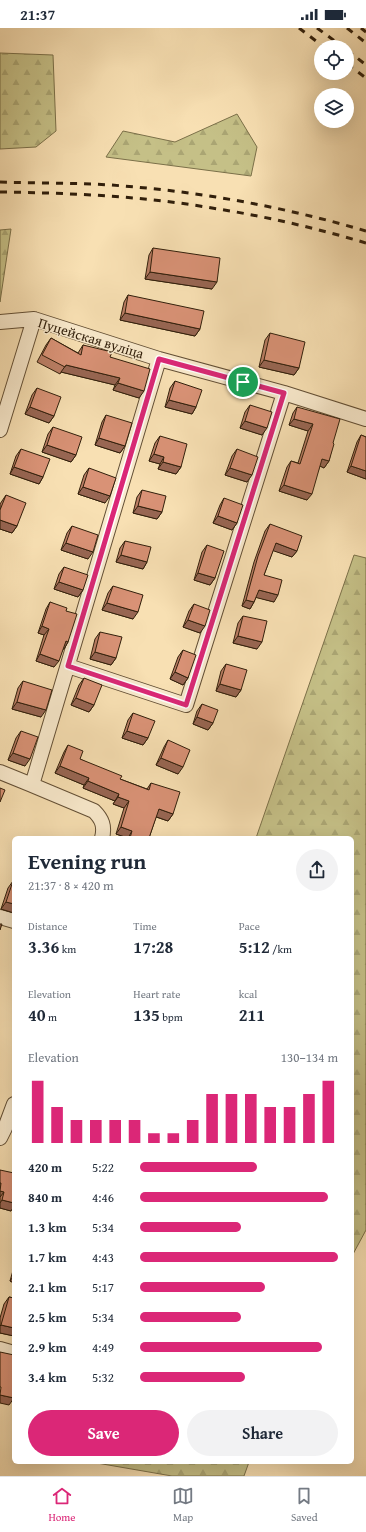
<!DOCTYPE html>
<html lang="en">
<head>
<meta charset="utf-8">
<style>
	body { margin:0; font-family:"Gentium Book Plus",serif; background:#f2f2f3; color:#1f2937; height:100vh; display:flex; flex-direction:column; font-size:15px; white-space:nowrap }
	* { box-sizing:border-box; margin:0 }
	p { font-size:13px; color:#747a83 }
	.icon { flex:none; width:22px; height:22px; fill:none; stroke:currentColor; stroke-width:2; stroke-linecap:round; stroke-linejoin:round }
	.map { position:relative; flex:1; overflow:hidden }
	.drawer { position:absolute; left:12px; top:808px; width:342px; height:628px; display:flex; flex-direction:column; background:#fff; border-radius:6px; box-shadow:0 4px 16px #0002 }
	.drawer>* { flex:none }
	.controls { position:absolute; left:314px; top:12px; display:grid; gap:8px }
	.controls a { display:grid; place-items:center; width:40px; height:40px; border-radius:50%; background:#fff; box-shadow:0 4px 16px #0002; font-size:20px }
	.pin { position:absolute; display:grid; place-items:center; width:34px; height:34px; color:#fff; margin:-17px; border:2px solid #fff; border-radius:50%; box-shadow:0 1px 4px #0007 }
	.round { display:grid; place-items:center; flex:none; width:42px; height:42px; border-radius:21px; background:#f2f2f3 }
	.headline { display:flex; align-items:center; justify-content:space-between; height:68px; padding:0 16px }
	h1 { font-size:22px; font-weight:700; line-height:30px }
	.stats { display:grid; grid-template-columns:repeat(3,1fr); gap:6px; height:68px; padding:4px 16px }
	.stats div { display:grid; align-content:center }
	.stats b { font-size:17px; font-weight:700 }
	.stats small { font-size:11px; font-weight:400 }
	.stats p { font-size:11px }
	.chart { height:112px; padding:8px 16px }
	.chart p { display:flex; justify-content:space-between }
	.chart svg { width:100%; height:72px; margin-top:4px; stroke:#db2777; stroke-width:6 }
	.primary-button { display:flex; gap:8px; margin-top:auto; padding:8px 16px }
	.primary-button a { flex:1; height:46px; border-radius:24px; background:#db2777; color:#fff; font-size:16px; font-weight:700; line-height:46px; text-align:center }
	.primary-button a+a { background:#f2f2f3; color:#1f2937 }
	ul { padding:0 16px; list-style:none; font-size:13px }
	li { display:grid; grid-template-columns:64px 48px 1fr; align-items:center; height:30px }
	li i { height:10px; border-radius:5px; background:#db2777 }
	.status { display:flex; justify-content:space-between; align-items:center; height:28px; padding:0 20px; background:#fff; direction:ltr }
	.status svg { height:11px; fill:currentColor }
	.tab-bar { display:flex; justify-content:space-around; align-items:center; height:56px; border-top:1px solid #e0e1e3; background:#fff; font-size:11px; color:#747a83 }
	.tab-bar a { display:grid; justify-items:center; gap:2px }
	.tab-bar .current { color:#db2777 }
	.map>svg:first-child { display:block }
</style>
</head>
<body>
<div class="status"><b>21:37</b><svg viewBox="0 0 49 12"><path d="M0 12V9h3v3zM5 12V6h3v6zM10 12V3h3v9zM15 12V0h3v12zM26 1h20v11H26zM47 4h2v5h-2z"/></svg></div>
<div class="map">
<svg width="366" height="1448" viewBox="0 0 366 1448">
	<defs>
		<pattern id="forest-firs" width="22" height="20" patternUnits="userSpaceOnUse"><rect width="22" height="20" fill="#c5c087"/><path d="M5 1l3.5 6h-7zM16 11l3.5 6h-7z" fill="#aaa573"/></pattern>
	</defs>
	<rect width="100%" height="100%" fill="#f8e0b3"/>
	<filter id="stains"><feTurbulence type="fractalNoise" baseFrequency=".005" numOctaves="4"/><feColorMatrix values="0 0 0 0 .2 0 0 0 0 .09 0 0 0 0 .02 0 0 0 .5 -.17"/></filter>
	<radialGradient id="worn" r=".72"><stop offset=".6" stop-color="#630" stop-opacity="0"/><stop offset="1" stop-color="#630" stop-opacity=".3"/></radialGradient>
	<path fill="url(#forest-firs)" stroke="#7b7049" d="M0 25 53 27 56 103 36 119 0 121Z
		M237 86 257 119 251 148 106 129 123 103 175 114Z
		M11 201 0 274V202Z
		M354 527 366 530V1202L352 1228V810H256Z
		M91 1434H249L244 1448H172Z"/>
	<g fill="none" stroke-linecap="round" stroke-linejoin="round">
		<g stroke="#634f35" stroke-width="16">
			<path id="minor" d="M0 294 34 291 159 331 284 365 366 391
				M0 402 34 291
				M68 638 186 677 284 365
				M0 744 32 757
				M102 810C105 798 102 791 94 783L32 757 159 331
				M0 889 14 893
				M0 1110 5 1100 14 1076
				M0 1321 14 1325"/>
		</g>
		<use href="#minor" stroke="#faebce" stroke-width="14"/>
		<path stroke="#311f0b" stroke-width="3" stroke-dasharray="7 7" stroke-linecap="butt" d="M299 0 324 19
			M317 0 343 19
			M347 0 366 15
			M361 0 366 4
			M347 22 366 37
			M347 36 366 50
			M0 154C31 155 63 155 94 156 186 161 278 177 366 203
			M0 164C71 165 142 168 212 180 264 188 316 200 366 215"/>
	</g>
	<path fill="#bb7e65" stroke="#311f0b" d="M153 220 212 261 145 251 149 227Z
		M128 267 200 301 195 308 120 292 124 274Z
		M270 305 299 340 294 347 259 339 265 312Z
		M51 310 78 325 83 317 110 329 139 370 113 362 115 357 61 344 60 346 37 334 46 317Z
		M175 353 196 379 192 386 165 379 170 360Z
		M37 360 54 388 49 395 25 386 32 367Z
		M250 377 262 407 240 400 245 384Z
		M297 379 333 415 329 433 324 440 320 438 307 472 279 463 287 439 291 433 298 435 308 403 289 397 293 385Z
		M106 387 125 418 120 425 95 417 102 394Z
		M53 399 76 427 71 434 42 424 48 406Z
		M361 407 366 409V451L347 444 357 414Z
		M160 408 181 439 176 446 158 441 160 436 149 433 155 415Z
		M21 421 43 449 39 456 10 446 16 428Z
		M237 421 247 454 225 447 232 428Z
		M89 440 105 475 78 466 84 447Z
		M142 462 162 484 157 491 133 485 137 469Z
		M6 467 17 498 12 505 0 501V476Z
		M224 470 237 495 232 502 213 495 220 477Z
		M270 496 297 523 292 529 273 522 264 547 274 574 256 569 254 574 250 581 242 578 254 534 265 503Z
		M72 498 88 531 61 522 67 505Z
		M125 513 147 534 143 541 116 534 120 520Z
		M207 517 215 550 210 557 194 552 202 524Z
		M64 539 83 562 78 569 54 561 59 546Z
		M113 558 133 591 102 582 108 565Z
		M50 574 66 583 68 614 64 621H63L54 639 36 633 44 607 38 605 46 581Z
		M194 576 200 605 183 599 189 583Z
		M243 588 257 621 233 615 238 595Z
		M100 604 116 630 111 637 90 631 95 611Z
		M183 622 188 650 183 657 170 651 178 629Z
		M226 636 241 662 236 669 216 663 221 643Z
		M84 650 94 677 89 684 71 677 79 657Z
		M23 653 41 689 12 681 18 660Z
		M202 676 213 695 208 702 193 696 197 683Z
		M133 685 148 710 143 717 122 710 128 692Z
		M21 703 25 738 8 732 16 710Z
		M168 712 178 746 156 737 164 719Z
		M68 717 80 731 120 751 147 761 151 755 173 786 168 793 156 789 149 810H127L116 806 124 780 113 776 115 773 83 760 84 757 55 745 64 724Z
		M13 853 14 885 1 881 8 860Z
		M0 1142 11 1183 0 1180Z
		M14 1239V1255L10 1253Z
		M9 1269 14 1270V1308L0 1305V1290L4 1276Z"/>
	<path fill="#986653" stroke="#311f0b" d="M150 244 217 254 212 261 145 251Z
		M125 285 200 301 195 308 120 292Z
		M264 332 299 340 294 347 259 339Z
		M66 337 120 350 115 357 61 344Z
		M118 355 144 363 139 370 113 362Z
		M169 372 196 379 192 386 165 379Z
		M30 379 54 388 49 395 25 386Z
		M294 391 313 396 308 403 289 397Z
		M245 393 267 400 262 407 240 400Z
		M99 410 125 418 120 425 95 417Z
		M47 417 76 427 71 434 42 424Z
		M154 426 164 429 160 436 149 433Z
		M322 431 329 433 324 440 318 437Z
		M163 434 181 439 176 446 158 441Z
		M351 438 366 443V451L347 444Z
		M14 439 43 449 39 456 10 446Z
		M230 440 252 447 247 454 225 447Z
		M284 457 312 466 307 472 279 463Z
		M83 459 110 468 105 475 78 466Z
		M138 478 162 484 157 491 133 485Z
		M218 488 237 495 232 502 213 495Z
		M0 492 17 498 12 505 0 501Z
		M66 515 93 524 88 531 61 522Z
		M276 515 297 523 292 529 271 522Z
		M121 527 147 534 143 541 116 534Z
		M198 545 215 550 210 557 194 552Z
		M59 554 83 562 78 569 54 561Z
		M259 562 278 567 274 574 254 569Z
		M246 572 254 574 250 581 242 578Z
		M107 575 138 584 133 591 102 582Z
		M188 592 205 598 200 605 183 599Z
		M42 598 49 601 44 607 38 605Z
		M238 608 262 614 257 621 233 615Z
		M66 613 68 614 64 621 61 620Z
		M95 624 116 630 111 637 90 631Z
		M40 626 59 633 54 639 36 633Z
		M175 644 188 650 183 657 170 651Z
		M220 656 241 662 236 669 216 663Z
		M76 670 94 677 89 684 71 677Z
		M17 674 46 682 41 689 12 681Z
		M197 689 213 695 208 702 193 696Z
		M127 703 148 710 143 717 122 710Z
		M13 725 30 731 25 738 8 732Z
		M161 730 183 739 178 746 156 737Z
		M60 738 89 750 84 757 55 745Z
		M88 753 119 766 115 773 83 760Z
		M118 769 129 773 124 780 113 776Z
		M159 781 173 786 168 793 154 788Z
		M121 799 132 803 128 810 116 806Z
		M6 874 14 876V885L1 881Z
		M0 1163 4 1164 0 1169Z
		M2 1172 14 1175V1178L11 1183 0 1180V1175Z
		M14 1247V1255L10 1253Z
		M1 1297 14 1300V1308L0 1305V1298Z
		M0 1367 14 1370 9 1377 0 1375Z"/>
	<path fill="#d99276" stroke="#311f0b" d="M153 220 220 230 217 254 150 244Z
		M128 267 204 283 200 301 125 285Z
		M270 305 305 314 299 340 264 332Z
		M51 310 81 327 83 317 112 324 110 329 150 341 144 363 118 355 120 350 66 337 65 339 42 327Z
		M175 353 202 362 196 379 169 372Z
		M37 360 61 369 54 388 30 379Z
		M250 377 272 384 267 400 245 393Z
		M297 379 340 391 333 415 334 416 329 433 322 431 312 466 284 457 291 433 300 436 313 396 294 391Z
		M106 387 132 395 125 418 99 410Z
		M53 399 82 409 76 427 47 417Z
		M361 407 366 409V443L351 438Z
		M160 408 187 416 181 439 163 434 164 429 154 426Z
		M21 421 50 431 43 449 14 439Z
		M237 421 258 429 252 447 230 440Z
		M89 440 116 450 110 468 83 459Z
		M142 462 166 468 162 484 138 478Z
		M6 467 26 475 17 498 0 492V482Z
		M224 470 243 477 237 495 218 488Z
		M270 496 302 508 297 523 276 515 264 547 282 552 278 567 259 562 254 574 246 572 258 528Z
		M72 498 98 507 93 524 66 515Z
		M125 513 151 519 147 534 121 527Z
		M207 517 224 523 215 550 198 545Z
		M64 539 88 547 83 562 59 554Z
		M113 558 143 567 138 584 107 575Z
		M50 574 67 580 66 583 77 586 68 614 66 613 59 633 40 626 49 601 42 598Z
		M194 576 210 582 205 598 188 592Z
		M243 588 267 593 262 614 238 608Z
		M100 604 122 609 116 630 95 624Z
		M183 622 196 627 188 650 175 644Z
		M226 636 247 642 241 662 220 656Z
		M84 650 102 657 94 677 76 670Z
		M23 653 52 662 46 682 17 674Z
		M202 676 218 682 213 695 197 689Z
		M133 685 155 693 148 710 127 703Z
		M21 703 38 709 30 731 13 725Z
		M168 712 190 722 183 739 161 730Z
		M68 717 83 723 80 731 122 748 120 751 149 762 151 755 180 764 173 786 159 781 149 810H130L132 803 121 799 129 773 118 769 119 766 88 753 89 750 60 738Z
		M0 760 5 762 0 774Z
		M13 853H14V876L6 874Z
		M0 896H2L0 902Z
		M0 1142 14 1145V1175L2 1172 4 1164 0 1163 1 1155H0Z
		M9 1269 14 1270V1300L1 1297Z
		M0 1324 14 1327V1370L0 1367 1 1359H0Z"/>
	<g fill="none" stroke-linecap="round" stroke-linejoin="round">
		<g stroke="#fff" stroke-width="8">
			<path id="route" d="M159 331 284 365 186 677 68 638Z"/>
		</g>
		<use href="#route" stroke="#db2777" stroke-width="5"/>
	</g>
	<g text-anchor="middle" stroke-width="3" stroke-linejoin="round" paint-order="stroke">
		<g font-size="14" fill="#311f0b" stroke="#faebce">
			<text transform="translate(91 310) rotate(17)" y="5">Пуцейская вуліца</text>
		</g>
	</g>
	<rect width="100%" height="100%" filter="url(#stains)"/>
	<rect width="100%" height="100%" fill="url(#worn)"/>
</svg>
<div class="controls">
<a><svg class="icon" aria-label="locate" viewBox="0 0 24 24"><circle cx="12" cy="12" r="6"/><path d="M12 2v4M12 18v4M2 12h4M18 12h4"/></svg></a>
<a><svg class="icon" aria-label="layers" viewBox="0 0 24 24"><path d="M12 4l9 5-9 5-9-5zM3 14l9 5 9-5"/></svg></a>
</div>
<div class="pin" style="left:243px;top:354px;background:#1e9e55"><svg class="icon" aria-label="arrive" viewBox="0 0 24 24"><path d="M6 21V4h12l-3 4 3 4H6"/></svg></div>
<section class="drawer">
<div class="headline"><div><h1>Evening run</h1><p>21:37 · 8 × 420 m</p></div><a class="round"><svg class="icon" aria-label="share" viewBox="0 0 24 24"><path d="M12 15V3M7 8l5-5 5 5M5 13v7h14v-7"/></svg></a></div>
<div class="stats">
<div><p>Distance</p><b>3.36<small> km</small></b></div>
<div><p>Time</p><b>17:28</b></div>
<div><p>Pace</p><b>5:12<small> /km</small></b></div>
</div>
<div class="stats">
<div><p>Elevation</p><b>40<small> m</small></b></div>
<div><p>Heart rate</p><b>135<small> bpm</small></b></div>
<div><p>kcal</p><b>211</b></div>
</div>
<div class="chart"><p><span>Elevation</span>130–134 m</p>
<svg viewBox="0 0 160 44" preserveAspectRatio="none"><path d="M5 44V6M15 44V22M25 44V30M35 44V30M45 44V30M55 44V30M65 44V38M75 44V38M85 44V30M95 44V14M105 44V14M115 44V14M125 44V22M135 44V22M145 44V14M155 44V6"/></svg>
</div>
<ul>
<li><b>420 m</b>5:22<i style="width:59%"></i></li>
<li><b>840 m</b>4:46<i style="width:95%"></i></li>
<li><b>1.3 km</b>5:34<i style="width:51%"></i></li>
<li><b>1.7 km</b>4:43<i style="width:100%"></i></li>
<li><b>2.1 km</b>5:17<i style="width:63%"></i></li>
<li><b>2.5 km</b>5:34<i style="width:51%"></i></li>
<li><b>2.9 km</b>4:49<i style="width:92%"></i></li>
<li><b>3.4 km</b>5:32<i style="width:53%"></i></li>
</ul>
<div class="primary-button"><a>Save</a><a>Share</a></div>
</section>
</div>
<nav class="tab-bar">
<a class="current"><svg class="icon" aria-label="home" viewBox="0 0 24 24"><path d="M3 11l9-7 9 7M6 9v11h12V9"/></svg>Home</a>
<a><svg class="icon" aria-label="map" viewBox="0 0 24 24"><path d="M3 6l6-2 6 2 6-2v14l-6 2-6-2-6 2zM9 4v14M15 6v14"/></svg>Map</a>
<a><svg class="icon" aria-label="saved" viewBox="0 0 24 24"><path d="M7 4h10v16l-5-4-5 4z"/></svg>Saved</a>
</nav>
</body>
</html>
